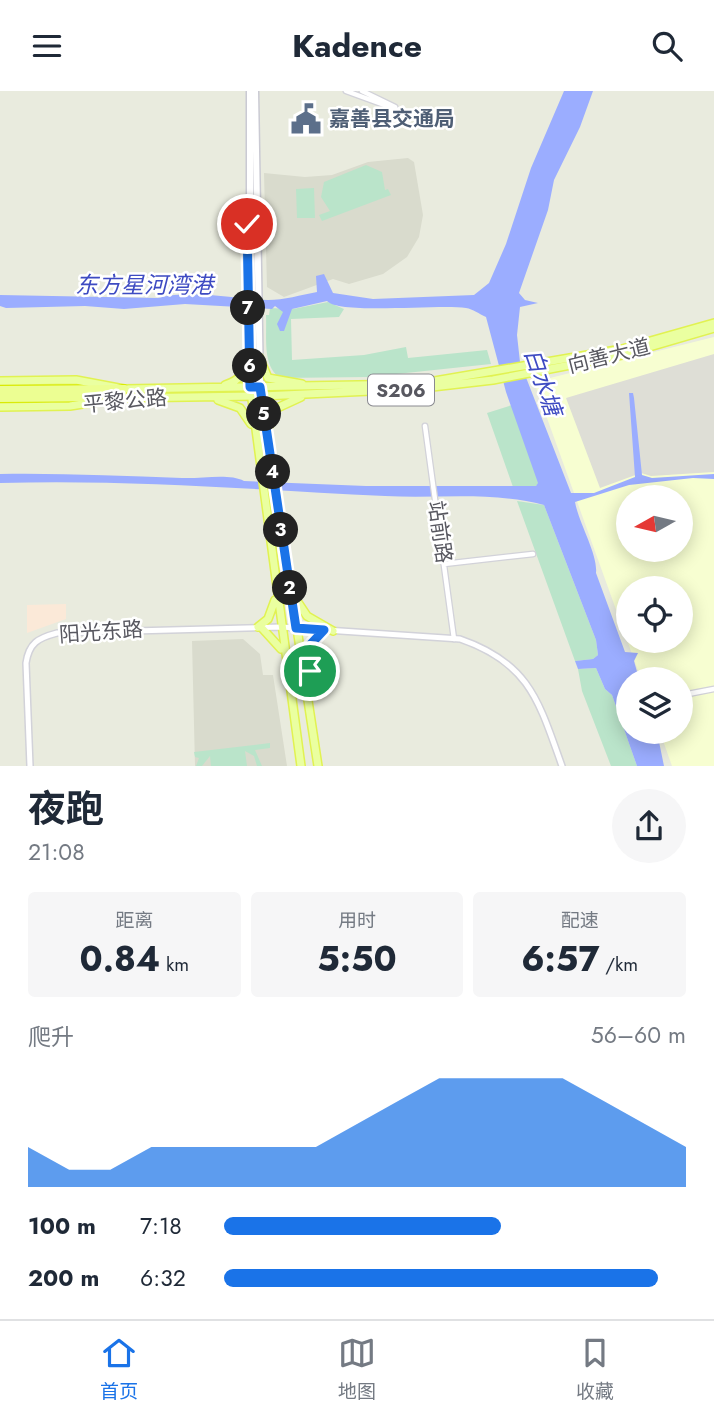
<!DOCTYPE html>
<html lang="zh">
<head>
<meta charset="utf-8">
<style>
	body { margin:0; font-family:Jost,"Noto Sans SC",sans-serif; background:#f6f6f7; color:#1f2937; height:100vh; display:flex; flex-direction:column; font-size:26px; white-space:nowrap }
	* { box-sizing:border-box; margin:0 }
	p { font-size:23px; color:#747a83 }
	.icon { flex:none; width:38px; height:38px; fill:none; stroke:currentColor; stroke-width:2; stroke-linecap:round; stroke-linejoin:round }
	.map { position:relative; height:675px; overflow:hidden }
	.side { display:flex; flex-direction:column; background:#fff; flex:1 }
	.side>* { flex:none }
	.needle { width:46px; rotate:262deg }
	.buttons { position:absolute; left:616px; top:394px; display:grid; gap:14px }
	.buttons a { display:grid; place-items:center; width:77px; height:77px; border-radius:50%; background:#fff; box-shadow:0 4px 18px #0003; font-size:35px }
	.pin { position:absolute; display:grid; place-items:center; width:60px; height:60px; color:#fff; margin:-30px; border:4px solid #fff; border-radius:50%; box-shadow:0 2px 7px #0007 }
	.km { position:absolute; width:35px; height:35px; margin:-18px; border-radius:50%; background:#222; color:#fff; font-size:19px; line-height:35px; text-align:center }
	.round { display:grid; place-items:center; flex:none; width:74px; height:74px; border-radius:37px; background:#f6f6f7 }
	.overview { display:flex; align-items:center; justify-content:space-between; height:119px; padding:0 28px }
	h1 { font-size:38px; font-weight:700; line-height:52px }
	.stats { display:grid; grid-template-columns:repeat(3,1fr); gap:10px; height:119px; padding:7px 28px }
	.stats div { display:grid; align-content:center; border-radius:7px; background:#f6f6f7; text-align:center }
	.stats b { font-size:35px; font-weight:700 }
	.stats small { font-size:19px; font-weight:400 }
	.stats p { font-size:19px }
	.chart { height:196px; padding:14px 28px }
	.chart p { display:flex; justify-content:space-between }
	.chart svg { width:100%; height:126px; margin-top:7px; fill:#1a73e8; opacity:.7 }
	ul { padding:0 28px; list-style:none; font-size:23px }
	li { display:grid; grid-template-columns:112px 84px 1fr; align-items:center; height:52px }
	li i { height:18px; border-radius:9px; background:#1a73e8 }
	header { display:flex; justify-content:space-between; align-items:center; height:91px; padding:0 28px; background:#fff; font-size:32px; font-weight:700 }
	.dock { display:flex; justify-content:space-around; align-items:center; height:98px; border-top:2px solid #e0e1e3; background:#fff; font-size:19px; color:#747a83 }
	.dock a { display:grid; justify-items:center; gap:4px }
	.dock .selected { color:#1a73e8 }
	.map>svg:first-child { display:block }
</style>
</head>
<body>
<header><svg class="icon" aria-label="menu" viewBox="0 0 24 24"><path d="M4 6h16M4 12h16M4 18h16"/></svg>Kadence<svg class="icon" aria-label="search" viewBox="0 0 24 24"><circle cx="10" cy="10" r="6"/><path d="M15 15l6 6"/></svg></header>
<div class="map">
<svg width="714" height="675" viewBox="0 0 714 675">
	<rect width="100%" height="100%" fill="#e9ebde"/>
	<path fill="#f7fed1" fill-rule="evenodd" d="M714 246V675H672L660 641 681 640V588H641L534 291ZM628 406H681V458H628ZM628 497H681V550H628Z"/>
	<path fill="#deded6" d="M714 263V381L651 385 641 382 600 397 566 307Z"/>
	<path fill="#d9dbcd" d="M408 67 414 71 423 124 419 146 407 166 383 183 349 193 333 188 284 206 267 196 264 82 305 86 332 84 368 71Z
		M243 548 260 563 263 584H273L287 675H195L192 550Z"/>
	<path fill="#fbe9d8" d="M66 513V528L27 542V514Z"/>
	<path fill="#bae4ca" d="M366 74 382 81 385 99 388 98 391 104 322 130 319 124 330 120 321 106 324 91Z
		M314 97 315 127H297L296 98Z
		M328 211 344 218 339 226 291 228 292 269 364 264 406 256 408 267 487 259 491 273 368 286 280 287C262 274 267 247 266 224H269L270 217 293 218Z
		M512 314 539 392 536 395 513 396 487 322Z
		M517 410 544 414 596 549 598 564 593 568 575 570Z
		M596 577 605 598 612 604 637 675H611L582 600 578 578Z
		M270 652V657L255 659 262 675H257L254 665 245 660 247 675H211L210 665 202 675H196L199 667 195 666 194 661Z"/>
	<path fill="#9badff" d="M564 0H593L580 36 554 89 548 119 519 202 525 209 538 212 520 216 517 244 520 271 571 402H594L635 386 629 302H633L634 307 642 384 652 387 714 383V388L693 387 629 394 575 411C579 433 598 463 596 482L625 561 638 562 634 570 639 588H628V640L657 641 664 675H637L612 604 605 598 596 577 578 578 575 570 593 568 598 564 596 549 544 414C493 400 437 408 385 405 257 399 127 388 0 392V383C61 382 121 385 182 387 201 388 229 382 244 390L366 395H536L538 392 506 301 486 226C479 223 473 218 466 217 438 213 340 224 327 210L292 218 284 240H280L277 233 283 221 275 215 272 218 185 213 124 218 85 215 6 217 0 215V204L157 207C195 198 230 208 268 209 284 209 301 204 317 201L316 185 324 183 333 202 373 208 474 204 489 192 506 153 531 77Z"/>
	<g fill="none" stroke-linecap="round" stroke-linejoin="round">
		<g stroke="#d2d2d9" stroke-width="7">
			<path id="minor" d="M346 0 420 27
				M362 0 395 16
				M425 335 454 548
				M444 473 533 463
				M688 603 714 598"/>
		</g>
		<g stroke="#d2d2d9" stroke-width="8">
			<path id="tertiary" d="M30 675 26 572C29 552 38 547 57 542L281 536 460 548C530 572 539 611 562 675"/>
		</g>
		<g stroke="#cacad3" stroke-width="9">
			<path id="secondary" d="M250 0V296
				M255 0 260 296"/>
		</g>
		<g stroke="#e1f251" stroke-width="10">
			<path id="primary" d="M259 266 268 287 302 293
				M0 290 76 289 124 298 417 293 622 258 714 232
				M225 294C241 289 246 281 249 265
				M251 301 301 675
				M261 302 318 675
				M120 307 262 305 415 298 493 289 622 264 714 237
				M218 309 240 317 251 333
				M0 316 70 315 108 309
				M269 335 275 318 301 306
				M291 501 307 525 333 540
				M258 536 268 528 275 509
				M261 536 281 558
				M307 598 309 555 324 539"/>
		</g>
		<g stroke="#d9ea00" stroke-width="10">
			<path id="trunk" d="M0 299 124 298
				M0 307 124 306"/>
		</g>
		<use href="#minor" stroke="#fff" stroke-width="4.5"/>
		<use href="#tertiary" stroke="#fff" stroke-width="5"/>
		<use href="#secondary" stroke="#fff" stroke-width="6"/>
		<use href="#primary" stroke="#eaffa0" stroke-width="7"/>
		<use href="#trunk" stroke="#ecfe92" stroke-width="8"/>
	</g>
	<g fill="none" stroke-linecap="round" stroke-linejoin="round">
		<g stroke="#fff" stroke-width="14">
			<path id="route" d="M247 133 250 296H260L296 537 324 539 309 555 310 580"/>
		</g>
		<use href="#route" stroke="#1a73e8" stroke-width="9"/>
	</g>
	<defs>
		<g id="civic-bare" transform="scale(2.415)"><path d="M-.6-6.5H3V-4.5H.6V-3L4-1V1h2V6H-6V1h2V-1L-.6-3ZM-1.2 2.5V6h2.4V2.5Z" fill="#5c6f8a" stroke="#fff" stroke-width="2.5" paint-order="stroke"/></g>
	</defs>
	<g fill-rule="evenodd">
		<use href="#civic-bare" x="306" y="28"/>
	</g>
	<g text-anchor="middle" stroke-width="5" stroke-linejoin="round" paint-order="stroke">
		<rect fill="#fff" stroke="#8a8a90" stroke-width="2" x="368" y="283.5" width="66" height="31" rx="5"/>
		<g font-size="19" font-weight="bold" fill="#585860">
			<text x="401" y="306">S206</text>
		</g>
		<g font-size="21" font-weight="bold" fill="#4e5e75" stroke="#fff" text-anchor="start">
			<text x="329" y="35">嘉善县交通局</text>
		</g>
		<g font-size="21" fill="#585860" stroke="#fff">
			<text transform="translate(609 265) rotate(-14)" y="7">向善大道</text>
			<text transform="translate(125 310) rotate(-5)" y="7">平黎公路</text>
			<text transform="translate(440 441) rotate(82)" y="7">站前路</text>
			<text transform="translate(101 541) rotate(-4)" y="7">阳光东路</text>
		</g>
		<g font-size="23" font-style="italic" fill="#3e4bc2" stroke="#fff">
			<text x="144" y="202">东方星河湾港</text>
			<text transform="translate(543 291) rotate(71)" y="8">白水塘</text>
		</g>
	</g>
</svg>
<div class="buttons">
<a><svg class="needle" viewBox="-14 -14 28 28"><path d="M0-13l5 13h-10z" fill="#e53935"/><path d="M0 13l5-13h-10z" fill="#747a83"/></svg></a>
<a><svg class="icon" aria-label="locate" viewBox="0 0 24 24"><circle cx="12" cy="12" r="6"/><path d="M12 2v4M12 18v4M2 12h4M18 12h4"/></svg></a>
<a><svg class="icon" aria-label="layers" viewBox="0 0 24 24"><path d="M12 4l9 5-9 5-9-5zM3 14l9 5 9-5"/></svg></a>
</div>
<div class="pin" style="left:310px;top:580px;background:#1e9e55"><svg class="icon" aria-label="arrive" viewBox="0 0 24 24"><path d="M6 21V4h12l-3 4 3 4H6"/></svg></div>
<div class="pin" style="left:247px;top:133px;background:#d93025"><svg class="icon" aria-label="check" viewBox="0 0 24 24"><path d="M5 12l5 5 9-10"/></svg></div>
<b class="km" style="left:290px;top:497px">2</b>
<b class="km" style="left:281px;top:439px">3</b>
<b class="km" style="left:273px;top:381px">4</b>
<b class="km" style="left:264px;top:323px">5</b>
<b class="km" style="left:250px;top:275px">6</b>
<b class="km" style="left:248px;top:217px">7</b>
</div>
<section class="side">
<div class="overview"><div><h1>夜跑</h1><p>21:08</p></div><a class="round"><svg class="icon" aria-label="share" viewBox="0 0 24 24"><path d="M12 15V3M7 8l5-5 5 5M5 13v7h14v-7"/></svg></a></div>
<div class="stats">
<div><p>距离</p><b>0.84<small> km</small></b></div>
<div><p>用时</p><b>5:50</b></div>
<div><p>配速</p><b>6:57<small> /km</small></b></div>
</div>
<div class="chart"><p><span>爬升</span>56–60 m</p>
<svg viewBox="0 0 160 44" preserveAspectRatio="none"><path d="M0 44V30L10 38L20 38L30 30L40 30L50 30L60 30L70 30L80 22L90 14L100 6L110 6L120 6L130 6L140 14L150 22L160 30V44z"/></svg>
</div>
<ul>
<li><b>100 m</b>7:18<i style="width:60%"></i></li>
<li><b>200 m</b>6:32<i style="width:94%"></i></li>
</ul>
</section>
<nav class="dock">
<a class="selected"><svg class="icon" aria-label="home" viewBox="0 0 24 24"><path d="M3 11l9-7 9 7M6 9v11h12V9"/></svg>首页</a>
<a><svg class="icon" aria-label="map" viewBox="0 0 24 24"><path d="M3 6l6-2 6 2 6-2v14l-6 2-6-2-6 2zM9 4v14M15 6v14"/></svg>地图</a>
<a><svg class="icon" aria-label="saved" viewBox="0 0 24 24"><path d="M7 4h10v16l-5-4-5 4z"/></svg>收藏</a>
</nav>
</body>
</html>
